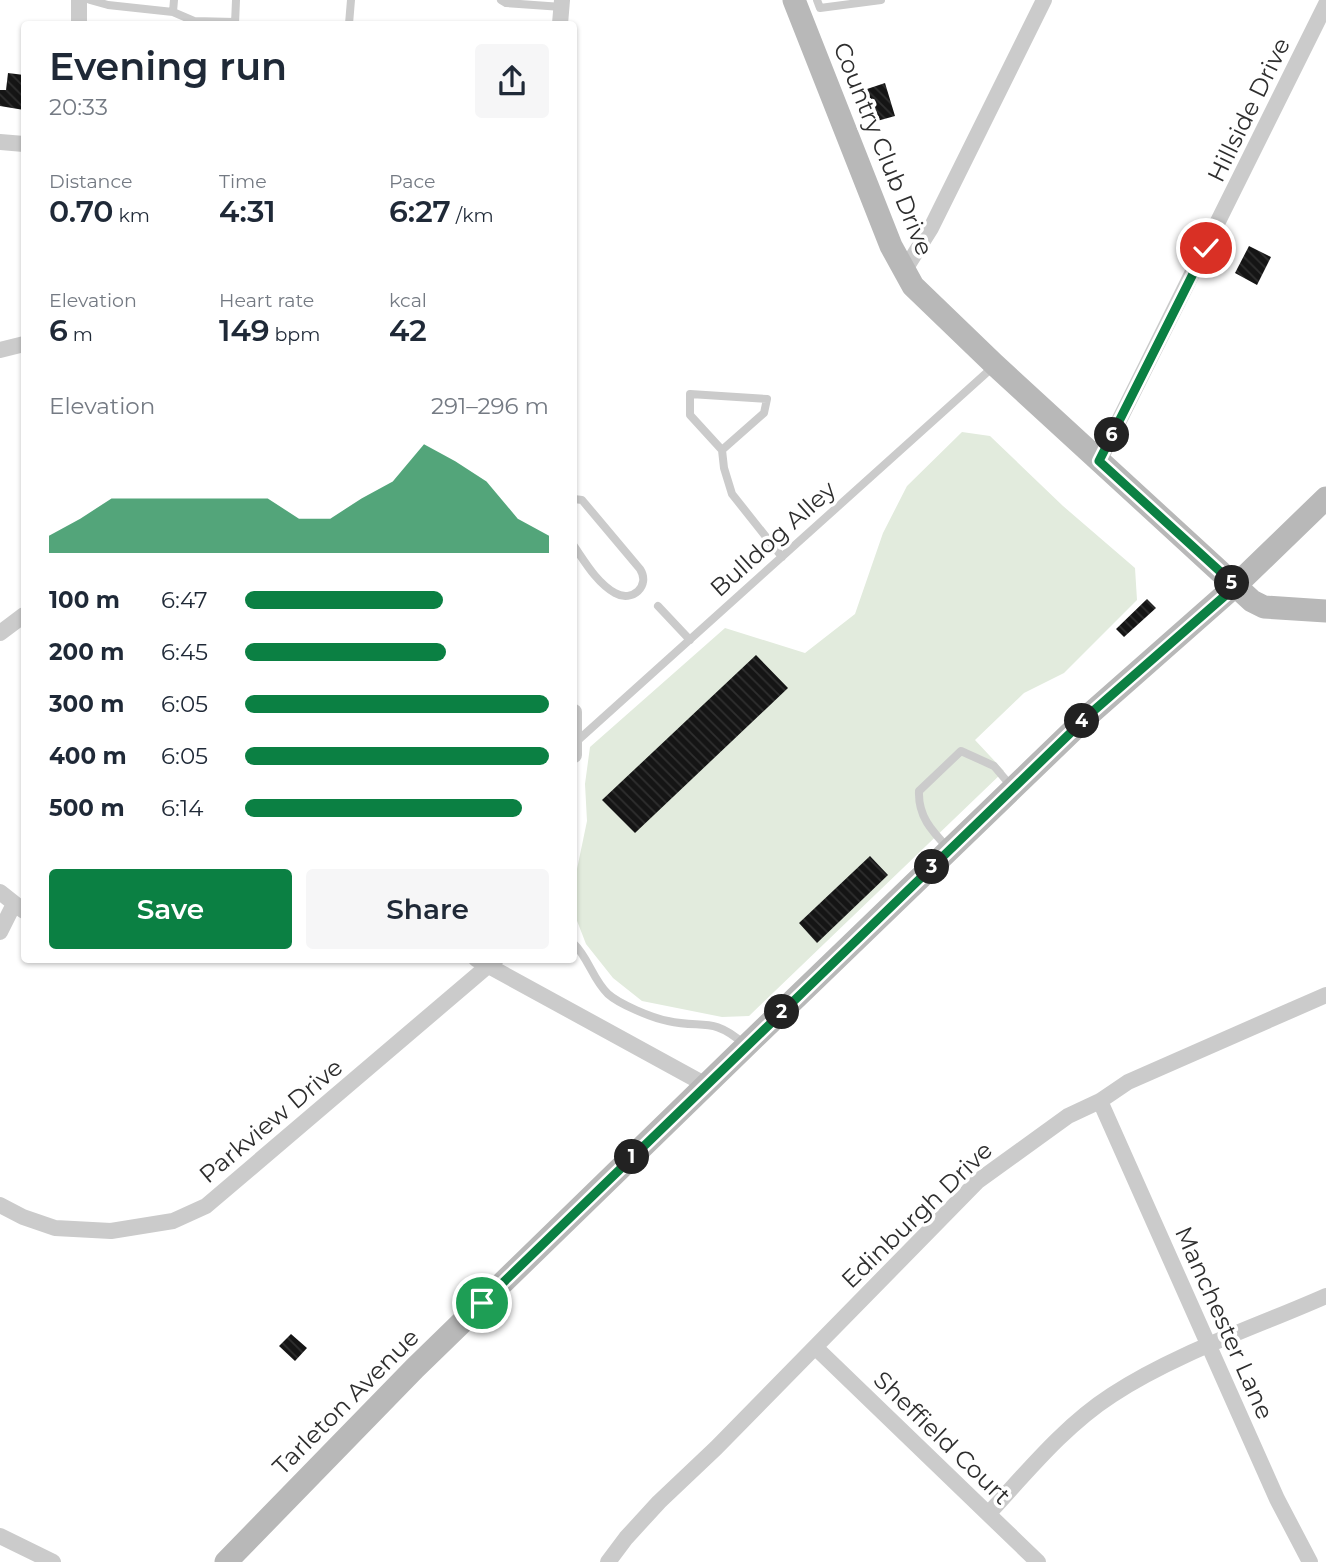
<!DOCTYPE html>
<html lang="en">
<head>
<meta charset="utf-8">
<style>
	body { margin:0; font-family:Montserrat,sans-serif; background:#f6f6f7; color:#1f2937; height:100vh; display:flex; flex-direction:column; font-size:26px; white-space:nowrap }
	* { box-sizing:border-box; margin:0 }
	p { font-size:23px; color:#747a83 }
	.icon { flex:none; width:38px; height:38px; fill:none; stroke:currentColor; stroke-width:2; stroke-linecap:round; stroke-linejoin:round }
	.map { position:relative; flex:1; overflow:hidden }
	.panel { position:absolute; left:21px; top:21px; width:556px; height:942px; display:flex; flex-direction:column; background:#fff; border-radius:7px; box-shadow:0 2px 5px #0004 }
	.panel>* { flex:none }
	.pin { position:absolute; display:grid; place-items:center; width:60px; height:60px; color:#fff; margin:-30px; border:4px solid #fff; border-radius:50%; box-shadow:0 2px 7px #0007 }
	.km { position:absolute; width:35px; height:35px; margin:-18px; border-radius:50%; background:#222; color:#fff; font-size:19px; line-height:35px; text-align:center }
	.round { display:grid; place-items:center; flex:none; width:74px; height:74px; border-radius:7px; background:#f6f6f7 }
	.headline { display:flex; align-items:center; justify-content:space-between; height:119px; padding:0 28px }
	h1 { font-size:38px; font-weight:600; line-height:52px }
	.figures { display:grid; grid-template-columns:repeat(3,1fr); gap:10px; height:119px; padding:7px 28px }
	.figures div { display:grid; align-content:center }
	.figures b { font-size:30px; font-weight:600 }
	.figures small { font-size:19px; font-weight:400 }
	.figures p { font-size:19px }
	.chart { height:196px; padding:14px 28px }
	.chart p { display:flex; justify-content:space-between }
	.chart svg { width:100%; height:126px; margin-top:7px; fill:#0b8043; opacity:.7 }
	.primary-button { display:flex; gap:14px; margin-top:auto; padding:14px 28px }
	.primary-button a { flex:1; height:80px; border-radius:7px; background:#0b8043; color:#fff; font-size:28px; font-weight:600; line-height:80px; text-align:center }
	.primary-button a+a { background:#f6f6f7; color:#1f2937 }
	ul { padding:0 28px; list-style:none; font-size:23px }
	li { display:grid; grid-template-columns:112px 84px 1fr; align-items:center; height:52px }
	li i { height:18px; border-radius:9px; background:#0b8043 }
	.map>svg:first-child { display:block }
</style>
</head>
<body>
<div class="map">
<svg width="1326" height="1562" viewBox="0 0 1326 1562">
	<defs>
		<pattern id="building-back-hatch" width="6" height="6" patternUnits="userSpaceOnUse" patternTransform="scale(1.75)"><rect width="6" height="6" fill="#151515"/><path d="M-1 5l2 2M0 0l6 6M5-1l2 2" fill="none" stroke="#2f2f2f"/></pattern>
	</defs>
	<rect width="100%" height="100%" fill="#fff"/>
	<path fill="#e2ebdd" d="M962 432 990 436 1063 506 1135 568 1137 600 1064 673 1024 693 975 740 1004 771 749 1016 722 1017 642 1001 613 978 586 944 574 913 577 869 587 821 585 784 590 747 725 628 805 653 855 614 883 533 907 486Z"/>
	<path fill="url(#building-back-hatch)" d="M8 73 24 75V110L0 106V90H6Z
		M885 83 895 116 877 121 867 89Z
		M1249 246 1271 257 1257 285 1235 273Z
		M1147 599 1156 608 1124 637 1116 629Z
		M756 655 788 688 635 833 602 800Z
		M870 856 888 875 817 943 799 923Z
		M291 1334 307 1348 295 1361 279 1346Z"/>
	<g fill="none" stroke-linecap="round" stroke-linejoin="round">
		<path stroke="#cbcbcb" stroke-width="8" d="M90 0 108 5 173 12 194 21 235 22
			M501 0 506 3 562 7
			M817 0 820 8 881 0
			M173 12 174 0
			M235 24 236 0
			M349 24 351 0
			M722 450 764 413 767 399 690 394V415L722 450 724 468 732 494 782 557
			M574 499 582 500 640 569C651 586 632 603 615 593 597 583 585 562 574 546
			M658 606 690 640
			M576 742 993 367
			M948 848C931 830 918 816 919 791L961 751 994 766 1011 786
			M574 944C588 957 593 980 608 994 619 1004 652 1018 668 1021 703 1029 712 1016 744 1044"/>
		<path stroke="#cbcbcb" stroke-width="16" d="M79 24V0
			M560 24 562 0
			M0 142 24 144
			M904 271 931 228 1044 0
			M0 350 24 344
			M1099 461 1326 4
			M0 633 24 615
			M574 712V755
			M0 892 24 911
			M0 932 14 904
			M476 959 706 1085
			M1100 1101 1277 1499 1310 1562
			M0 1205 23 1217 55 1228 111 1231 173 1221 206 1206 496 959
			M815 1347 1038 1562
			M989 1513C1027 1472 1064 1426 1112 1395 1176 1353 1256 1327 1326 1296
			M0 1536 53 1562
			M608 1562 626 1538 659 1502 716 1448 978 1181 1068 1116 1100 1101 1128 1082 1326 995"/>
		<path stroke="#b8b8b8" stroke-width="23" d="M794 0 891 246 913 286 995 365 1252 601 1264 607 1326 611
			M226 1562 415 1368 746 1046 1091 713 1235 586 1326 498"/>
	</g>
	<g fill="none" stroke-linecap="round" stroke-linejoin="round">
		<g stroke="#fff" stroke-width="14">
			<path id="route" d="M482 1303 1091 713 1236 586 1099 461 1206 248"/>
		</g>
		<use href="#route" stroke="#0b8043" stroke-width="9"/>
	</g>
	<g text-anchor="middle" stroke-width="7" stroke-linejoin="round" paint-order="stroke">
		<g font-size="24" fill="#2e2e2e" stroke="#fff">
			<text transform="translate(1249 110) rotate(-64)" y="8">Hillside Drive</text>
			<text transform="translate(883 149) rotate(68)" y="8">Country Club Drive</text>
			<text transform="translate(773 539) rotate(-42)" y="8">Bulldog Alley</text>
			<text transform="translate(271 1121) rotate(-40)" y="8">Parkview Drive</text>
			<text transform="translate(917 1215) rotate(-44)" y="8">Edinburgh Drive</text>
			<text transform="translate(1224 1323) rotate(66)" y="8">Manchester Lane</text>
			<text transform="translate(346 1402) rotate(-45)" y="8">Tarleton Avenue</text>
			<text transform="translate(942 1438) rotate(44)" y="8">Sheffield Court</text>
		</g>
	</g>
</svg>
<div class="pin" style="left:482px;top:1303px;background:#1e9e55"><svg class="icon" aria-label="arrive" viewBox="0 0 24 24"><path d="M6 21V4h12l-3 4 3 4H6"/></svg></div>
<div class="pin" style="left:1206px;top:248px;background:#d93025"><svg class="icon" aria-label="check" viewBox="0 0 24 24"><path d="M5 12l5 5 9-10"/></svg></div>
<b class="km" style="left:632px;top:1157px">1</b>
<b class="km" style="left:782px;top:1012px">2</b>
<b class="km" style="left:932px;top:867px">3</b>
<b class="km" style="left:1082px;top:721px">4</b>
<b class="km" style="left:1232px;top:583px">5</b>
<b class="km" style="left:1112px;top:435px">6</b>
<section class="panel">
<div class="headline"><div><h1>Evening run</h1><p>20:33</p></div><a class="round"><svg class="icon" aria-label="share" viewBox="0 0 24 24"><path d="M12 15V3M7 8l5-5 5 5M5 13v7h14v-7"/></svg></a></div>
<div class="figures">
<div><p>Distance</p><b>0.70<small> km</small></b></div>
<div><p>Time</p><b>4:31</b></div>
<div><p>Pace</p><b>6:27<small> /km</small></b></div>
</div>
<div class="figures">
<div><p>Elevation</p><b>6<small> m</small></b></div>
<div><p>Heart rate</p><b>149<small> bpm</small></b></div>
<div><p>kcal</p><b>42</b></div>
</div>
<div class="chart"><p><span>Elevation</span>291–296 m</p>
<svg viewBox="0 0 160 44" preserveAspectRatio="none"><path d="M0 44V38L10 32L20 25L30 25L40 25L50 25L60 25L70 25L80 32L90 32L100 25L110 19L120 6L130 12L140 19L150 32L160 38V44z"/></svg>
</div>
<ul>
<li><b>100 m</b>6:47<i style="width:65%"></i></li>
<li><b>200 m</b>6:45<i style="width:66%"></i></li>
<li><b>300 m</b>6:05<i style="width:100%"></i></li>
<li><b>400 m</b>6:05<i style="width:100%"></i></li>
<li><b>500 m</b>6:14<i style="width:91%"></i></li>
</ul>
<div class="primary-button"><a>Save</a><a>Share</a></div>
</section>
</div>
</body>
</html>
